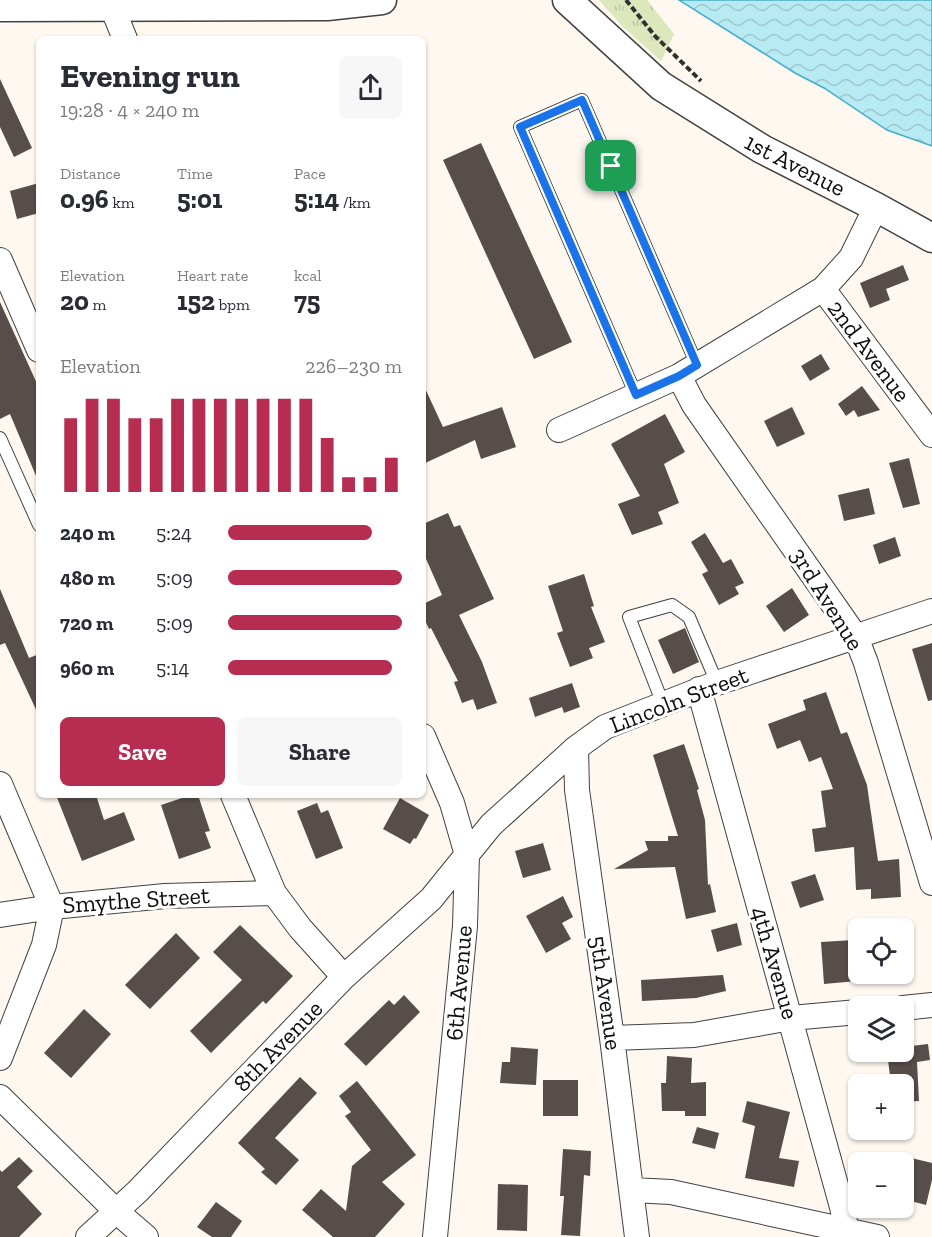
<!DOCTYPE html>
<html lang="en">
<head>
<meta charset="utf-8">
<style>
	body { margin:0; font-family:"Zilla Slab",serif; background:#f7f7f7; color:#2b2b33; height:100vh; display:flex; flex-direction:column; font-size:22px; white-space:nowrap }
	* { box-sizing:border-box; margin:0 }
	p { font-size:20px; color:#7c7c81 }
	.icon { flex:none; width:33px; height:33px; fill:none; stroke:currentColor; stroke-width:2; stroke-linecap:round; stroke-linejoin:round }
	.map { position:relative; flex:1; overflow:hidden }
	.sheet { position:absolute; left:36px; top:36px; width:390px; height:762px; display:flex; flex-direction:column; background:#fff; border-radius:9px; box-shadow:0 2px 4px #0004 }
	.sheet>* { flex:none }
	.tools { position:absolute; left:848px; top:918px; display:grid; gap:12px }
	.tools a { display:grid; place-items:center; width:66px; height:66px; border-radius:9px; background:#fff; box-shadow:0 2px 4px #0004; font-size:30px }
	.pin { position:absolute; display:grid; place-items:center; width:51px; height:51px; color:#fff; margin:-26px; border-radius:12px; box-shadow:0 3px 9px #0006 }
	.round { display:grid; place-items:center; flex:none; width:63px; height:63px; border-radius:9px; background:#f7f7f7 }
	.overview { display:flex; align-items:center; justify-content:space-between; height:102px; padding:0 24px }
	h1 { font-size:33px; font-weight:700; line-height:45px }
	.metrics { display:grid; grid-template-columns:repeat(3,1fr); gap:9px; height:102px; padding:6px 24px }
	.metrics div { display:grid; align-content:center }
	.metrics b { font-size:26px; font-weight:700 }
	.metrics small { font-size:16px; font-weight:400 }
	.metrics p { font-size:16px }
	.chart { height:168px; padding:12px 24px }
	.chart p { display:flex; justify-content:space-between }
	.chart svg { width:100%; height:108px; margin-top:6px; stroke:#b72d52; stroke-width:6 }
	.button { display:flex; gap:12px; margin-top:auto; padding:12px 24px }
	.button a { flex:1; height:69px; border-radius:9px; background:#b72d52; color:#fff; font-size:24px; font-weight:700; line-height:69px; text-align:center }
	.button a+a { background:#f7f7f7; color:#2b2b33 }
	ul { padding:0 24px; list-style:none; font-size:20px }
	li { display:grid; grid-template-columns:96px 72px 1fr; align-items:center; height:45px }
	li i { height:15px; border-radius:8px; background:#b72d52 }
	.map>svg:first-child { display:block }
</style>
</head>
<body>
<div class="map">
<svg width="932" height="1237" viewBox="0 0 932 1237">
	<defs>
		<pattern id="park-tufts" width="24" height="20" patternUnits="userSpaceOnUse" patternTransform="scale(1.5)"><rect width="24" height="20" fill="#dce7bc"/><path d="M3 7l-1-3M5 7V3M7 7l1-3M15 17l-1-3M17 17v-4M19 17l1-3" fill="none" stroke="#bcc5a0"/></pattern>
		<pattern id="water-waves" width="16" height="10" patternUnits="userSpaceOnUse" patternTransform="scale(1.5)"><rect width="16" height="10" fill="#b8eaf3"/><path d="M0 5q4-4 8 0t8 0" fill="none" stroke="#9dc8cf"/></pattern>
	</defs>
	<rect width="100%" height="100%" fill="#fef8f1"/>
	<path fill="url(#park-tufts)" d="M599 0H647L674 34 661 61 622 26Z"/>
	<path fill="url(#water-waves)" stroke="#43afc6" stroke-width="1.5" d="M679 0H932V146L887 130 824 88 795 73Z"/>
	<path fill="#574d4b" d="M0 79 32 148 14 157 0 127Z
		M481 143 572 342 534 359 443 160Z
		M39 183V213L17 219 10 191Z
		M903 265 909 280 886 289 890 300 870 308 860 283Z
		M0 302 39 388V483L10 414 0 419Z
		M821 354 830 369 810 381 801 366Z
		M423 384 443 427 502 407 516 447 481 459 475 440 423 464Z
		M862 386 880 410 858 417 854 410 846 416 838 404Z
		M792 407 805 434 777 447 764 421Z
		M665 414 685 452 664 464 679 503 658 512 663 524 632 535 618 504 640 496 611 444Z
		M909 458 920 504 903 508 889 463Z
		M869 488 875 514 844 521 838 495Z
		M448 513 454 527 460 525 494 599 459 615 482 662 497 703 477 710 473 699 462 703 454 682 458 681 431 628 429 629 423 616V604L442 595 423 552V524Z
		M705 533 723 563 731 559 744 583 735 587 739 594 719 605 702 574 708 571 691 542Z
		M895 537 901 556 879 564 873 545Z
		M584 574 594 606 591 607 605 642 589 648 593 658 570 667 557 633 563 631 548 586Z
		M792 588 809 615 784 632 766 606Z
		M0 589 29 658 39 654V716L5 643 0 645Z
		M685 628 699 662 673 674 658 640Z
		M932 643V700L928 701 912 649Z
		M572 683 580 707 564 713 562 707 535 717 529 698Z
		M826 692 841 734 847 732 867 785 878 861 899 859 901 897 871 899V889L856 890 854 847 815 852 812 829 826 827 821 791 833 789 821 757 809 762 800 740 777 749 768 724 806 710 803 700Z
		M684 744 699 789 697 790 705 820 708 885 710 884 716 912 686 919 675 867 614 869 648 850 645 841H668V836H678L653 755Z
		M56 795H96L104 820 124 812 135 840 82 861Z
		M191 795H198L210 831 205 832 211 848 179 859 161 805Z
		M400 798 429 815 416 839 414 838 410 844 383 829Z
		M317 803 321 813 328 810 343 848 316 859 297 811Z
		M543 843 551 870 523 878 515 851Z
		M815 874 824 900 800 908 791 882Z
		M563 896 573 917 562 923 571 939 546 953 526 916Z
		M737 923 742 945 717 952 711 930Z
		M240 925 293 976 266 1004 263 1001 211 1053 190 1031 242 980 213 952Z
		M176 933 200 958 150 1009 125 985Z
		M853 940 857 981 824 984 821 942Z
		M723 975 726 991 696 998 642 1001 641 980Z
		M404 995 420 1012 366 1066 344 1044 389 1000 394 1005Z
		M84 1009 111 1034 71 1078 44 1053Z
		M928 1044 930 1060 917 1062 919 1101 903 1102V1084H891L887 1052H903V1047Z
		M511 1047 538 1049 536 1085 500 1083 502 1062H510Z
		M667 1056 692 1058 691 1083 706 1082V1116H685V1111H662L661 1083H666Z
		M300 1077 317 1093 275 1138 299 1160 276 1185 261 1172 265 1169 238 1143Z
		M543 1080H578V1116H543Z
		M357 1081 416 1155 382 1182 405 1204 375 1237H333L302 1210 321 1189 346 1211 352 1166 371 1150 345 1116 351 1112 339 1096Z
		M747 1101 790 1112 779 1158 799 1161 794 1187 745 1178 755 1126 742 1122Z
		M697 1127 719 1133 715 1149 692 1143Z
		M563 1149 591 1151 590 1176 584 1175 580 1236 561 1235 564 1196H560Z
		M903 1156 932 1163V1180L926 1205 903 1199Z
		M19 1157 33 1171 17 1187 42 1214 19 1237H0V1170L2 1172Z
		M498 1184 528 1185 527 1231 497 1230Z
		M216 1202 242 1221 231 1237H212L197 1227Z"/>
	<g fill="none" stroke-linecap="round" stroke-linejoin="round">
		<g stroke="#414141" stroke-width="14">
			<path id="service" d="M636 395 520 127 582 100 697 365
				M0 438 39 525
				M663 704 629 617 672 605 689 617 717 683"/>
		</g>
		<g stroke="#414141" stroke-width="26">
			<path id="minor" d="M112 7 125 39
				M0 260 39 350
				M823 289 932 435
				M679 376 694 405 856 637 866 663 932 883
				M559 430 679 376 823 289 851 258 876 207
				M699 689 842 1207 848 1237
				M423 736 452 803 467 855 465 926 435 1237
				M576 748 577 790 612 1038 637 1237
				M0 784 52 907 44 945 0 1058
				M233 795 274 893 300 928 344 977
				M0 915 52 907 165 896 274 893
				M903 1008 932 1005
				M612 1038 694 1035 791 1018 858 1012
				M0 1097 116 1211 146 1237
				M632 1190 671 1192 877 1237
				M88 1237 138 1191 344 977 431 899 491 825 576 748 605 727 717 683 932 611"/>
		</g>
		<g stroke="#414141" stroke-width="31">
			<path id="tertiary" d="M567 0 661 86 762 149 876 207 932 238
				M0 7 327 6 382 0"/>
		</g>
		<path stroke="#303030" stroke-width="4" stroke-dasharray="6 3" stroke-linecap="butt" d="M626 0 655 36 701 81"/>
		<use href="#service" stroke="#fff" stroke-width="12"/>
		<use href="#minor" stroke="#fff" stroke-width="24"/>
		<use href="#tertiary" stroke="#fff" stroke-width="28"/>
	</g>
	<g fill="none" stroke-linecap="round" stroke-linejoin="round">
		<g stroke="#fff" stroke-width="12">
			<path id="route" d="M582 100 697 365 679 376 636 395 520 127Z"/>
		</g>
		<use href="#route" stroke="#1a73e8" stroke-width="8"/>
	</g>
	<g text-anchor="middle" stroke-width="6" stroke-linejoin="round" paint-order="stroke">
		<g font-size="24" fill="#0e0e0e" stroke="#fff">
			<text transform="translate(795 165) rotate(27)" y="8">1st Avenue</text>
			<text transform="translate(869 351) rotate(53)" y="8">2nd Avenue</text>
			<text transform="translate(827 599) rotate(58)" y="8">3rd Avenue</text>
			<text transform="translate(679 700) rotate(-21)" y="8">Lincoln Street</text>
			<text transform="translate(136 900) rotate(-4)" y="8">Smythe Street</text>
			<text transform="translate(775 963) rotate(74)" y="8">4th Avenue</text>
			<text transform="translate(459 983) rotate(-85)" y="8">6th Avenue</text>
			<text transform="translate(606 993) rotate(82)" y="8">5th Avenue</text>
			<text transform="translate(278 1046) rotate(-46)" y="8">8th Avenue</text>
		</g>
	</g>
</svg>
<div class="tools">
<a><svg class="icon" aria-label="locate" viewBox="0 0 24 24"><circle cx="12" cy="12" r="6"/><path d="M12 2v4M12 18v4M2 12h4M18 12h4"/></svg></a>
<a><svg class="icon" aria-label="layers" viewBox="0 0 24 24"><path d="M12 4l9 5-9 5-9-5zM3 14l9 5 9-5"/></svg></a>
<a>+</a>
<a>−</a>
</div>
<div class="pin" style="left:611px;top:166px;background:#1e9e55"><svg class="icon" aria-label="arrive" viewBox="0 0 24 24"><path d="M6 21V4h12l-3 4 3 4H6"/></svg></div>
<section class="sheet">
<div class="overview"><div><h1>Evening run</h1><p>19:28 · 4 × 240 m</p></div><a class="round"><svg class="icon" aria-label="share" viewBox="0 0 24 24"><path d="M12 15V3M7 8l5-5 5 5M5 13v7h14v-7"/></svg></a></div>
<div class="metrics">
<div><p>Distance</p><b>0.96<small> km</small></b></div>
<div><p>Time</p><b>5:01</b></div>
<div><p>Pace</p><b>5:14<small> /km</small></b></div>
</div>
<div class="metrics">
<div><p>Elevation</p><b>20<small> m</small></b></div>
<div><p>Heart rate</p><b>152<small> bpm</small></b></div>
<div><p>kcal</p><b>75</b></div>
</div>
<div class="chart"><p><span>Elevation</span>226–230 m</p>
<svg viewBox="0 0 160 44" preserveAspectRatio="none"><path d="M5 44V14M15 44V6M25 44V6M35 44V14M45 44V14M55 44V6M65 44V6M75 44V6M85 44V6M95 44V6M105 44V6M115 44V6M125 44V22M135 44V38M145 44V38M155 44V30"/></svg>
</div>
<ul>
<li><b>240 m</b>5:24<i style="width:83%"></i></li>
<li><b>480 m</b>5:09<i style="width:100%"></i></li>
<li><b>720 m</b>5:09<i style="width:100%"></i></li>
<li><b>960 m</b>5:14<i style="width:94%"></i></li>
</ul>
<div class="button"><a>Save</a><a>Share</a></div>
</section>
</div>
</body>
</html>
